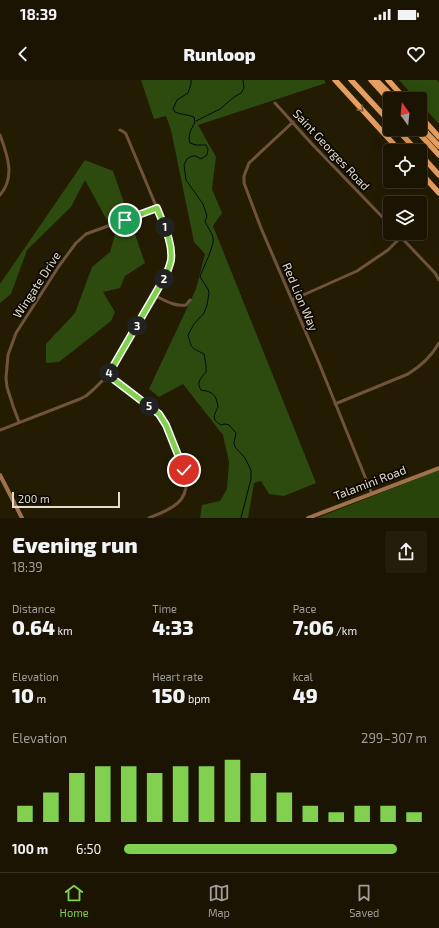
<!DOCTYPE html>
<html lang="en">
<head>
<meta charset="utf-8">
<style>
	body { margin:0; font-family:"Exo 2",sans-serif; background:#241d0c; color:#f1f3f6; height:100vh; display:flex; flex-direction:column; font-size:15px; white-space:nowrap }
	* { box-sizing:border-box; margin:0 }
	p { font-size:13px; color:#a09e99 }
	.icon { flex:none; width:22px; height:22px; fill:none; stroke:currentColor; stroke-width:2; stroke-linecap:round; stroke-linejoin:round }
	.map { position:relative; height:438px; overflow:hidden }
	.drawer { display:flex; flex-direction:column; background:#1b1402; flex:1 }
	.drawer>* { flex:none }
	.needle { width:26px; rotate:345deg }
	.fabs { position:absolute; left:383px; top:12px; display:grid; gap:8px }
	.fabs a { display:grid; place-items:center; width:44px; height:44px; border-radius:4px; background:#1b1402; box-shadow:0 4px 16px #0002,0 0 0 1px #393324; font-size:20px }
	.scale { position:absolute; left:12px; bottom:10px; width:108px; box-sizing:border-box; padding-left:4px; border:2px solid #e3decf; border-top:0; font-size:11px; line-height:14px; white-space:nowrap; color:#e3decf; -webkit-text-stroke:3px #0a0701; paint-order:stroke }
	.pin { position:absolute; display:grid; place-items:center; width:34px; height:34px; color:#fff; margin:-17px; border:2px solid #fff; border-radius:50%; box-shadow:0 1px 4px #0007 }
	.km { position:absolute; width:20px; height:20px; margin:-10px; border-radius:50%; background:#222; color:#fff; font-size:11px; line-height:20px; text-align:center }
	.round { display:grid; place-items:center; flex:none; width:42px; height:42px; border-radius:4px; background:#241d0c }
	.summary { display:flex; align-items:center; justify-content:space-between; height:68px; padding:0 12px }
	h1 { font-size:22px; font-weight:800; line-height:30px }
	.stats { display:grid; grid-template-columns:repeat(3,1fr); gap:6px; height:68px; padding:4px 12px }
	.stats div { display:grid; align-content:center }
	.stats b { font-size:20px; font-weight:800 }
	.stats small { font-size:11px; font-weight:400 }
	.stats p { font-size:11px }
	.chart { height:112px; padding:8px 12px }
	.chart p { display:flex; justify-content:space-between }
	.chart svg { width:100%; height:72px; margin-top:4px; stroke:#81d050; stroke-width:6 }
	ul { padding:0 12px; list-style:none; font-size:13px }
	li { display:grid; grid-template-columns:64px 48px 1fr; align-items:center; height:30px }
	li i { height:10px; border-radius:5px; background:#81d050 }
	.status { display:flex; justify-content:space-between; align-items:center; height:28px; padding:0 20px; background:#1b1402; direction:ltr }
	.status svg { height:11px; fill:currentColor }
	header { display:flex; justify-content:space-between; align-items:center; height:52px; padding:0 12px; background:#1b1402; font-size:18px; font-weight:800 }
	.menu { display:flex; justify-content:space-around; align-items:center; height:56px; border-top:1px solid #393324; background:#1b1402; font-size:11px; color:#a09e99 }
	.menu a { display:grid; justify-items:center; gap:2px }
	.menu .active { color:#81d050 }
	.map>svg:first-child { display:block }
</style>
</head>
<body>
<div class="status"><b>18:39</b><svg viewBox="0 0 49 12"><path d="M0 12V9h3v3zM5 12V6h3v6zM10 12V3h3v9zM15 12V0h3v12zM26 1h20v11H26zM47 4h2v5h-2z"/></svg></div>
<header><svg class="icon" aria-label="back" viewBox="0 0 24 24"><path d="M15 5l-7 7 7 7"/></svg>Runloop<svg class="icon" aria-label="heart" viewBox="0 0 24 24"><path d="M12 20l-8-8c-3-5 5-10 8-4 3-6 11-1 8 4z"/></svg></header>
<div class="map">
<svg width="439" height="438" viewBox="0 0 439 438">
	<rect width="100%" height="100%" fill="#241b03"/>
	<path fill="#28440a" d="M439 390V438H317Z"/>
	<path fill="#2d4b0e" d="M141 0H324L326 3 198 45 216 77 212 109 222 133 213 146 316 403 284 416 269 414 261 401 254 403 248 438H200L202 425 220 421 227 409 229 382 223 355 183 304 159 317 149 309 196 209 205 174 194 162 171 50 166 36 154 39Z
		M399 0H437L439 3V44L420 23V19H416Z
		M85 80 113 91 145 183 125 196 120 208 103 212 115 232 111 241 59 282 46 283V264L75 233 92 187 110 172 115 155 85 100 71 127 27 170 11 214 0 223V204Z"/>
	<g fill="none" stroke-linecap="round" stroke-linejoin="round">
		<path stroke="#010c11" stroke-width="1" d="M191 0V4L188 13 177 20 173 29 175 32C181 35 187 34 194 37L195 42C192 49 187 54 190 63L196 65H206L208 69 207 75 201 79 196 76H192L187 79 184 85 186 100 203 124 207 136 205 142C208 147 211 152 213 157 215 166 203 187 200 197L208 209 209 213 207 225 204 233 194 244 188 255C192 270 191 267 204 274L206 285V292C201 298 196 302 201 310 213 312 216 314 218 327 214 336 211 339 221 345L225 344 229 345 236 353 234 363 235 367 245 378 251 390V399L241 438
			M196 41 220 29 234 17 241 13 244 8 243 0"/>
		<path stroke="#70533c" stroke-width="3" d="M275 23 311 63 390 145
			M293 42 249 83 244 96V103L261 148 319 283 372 414
			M0 55C7 74 16 97 0 115
			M397 153 435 193 439 200
			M154 215C164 220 175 227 186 225L190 220
			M292 220 357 191 388 170 401 157
			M108 295 159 334 166 345 186 398C189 424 168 430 149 438
			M335 324 408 294C421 286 431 277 439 263
			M19 342 13 326 7 307 6 298 8 275 16 253 59 186 76 163 86 154 157 128
			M0 350 80 319 86 316 94 309 108 295 166 195 171 181 170 167 166 150 126 54 124 52 120 50"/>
		<path stroke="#a0724b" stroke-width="4" d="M0 395 22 438
			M308 438 439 388"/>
		<path stroke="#e69e61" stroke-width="5.5" d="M335 0 400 71
			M351 0 390 42
			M371 0 390 21
			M376 0 395 19
			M388 0 405 19
			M420 36 439 57
			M420 46 439 66
			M397 49 417 71
			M415 49 439 75
			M420 74 439 95
			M420 92 439 113"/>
	</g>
	<defs><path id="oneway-chevron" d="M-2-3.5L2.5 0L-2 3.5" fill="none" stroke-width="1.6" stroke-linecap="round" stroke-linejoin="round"/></defs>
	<use stroke="#835a36" href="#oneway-chevron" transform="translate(361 29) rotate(47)"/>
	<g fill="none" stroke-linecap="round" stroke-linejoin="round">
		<g stroke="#fff" stroke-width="8">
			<path id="route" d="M125 140 157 128C163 144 173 162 171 180 170 185 168 190 166 195L108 295 159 334 166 345 184 390"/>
		</g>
		<use href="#route" stroke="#81d050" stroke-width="5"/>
	</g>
	<g text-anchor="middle" stroke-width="3.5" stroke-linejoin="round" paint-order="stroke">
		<g font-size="12" fill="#e3decf" stroke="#0a0701">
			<text transform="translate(331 70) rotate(47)" y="4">Saint Georges Road</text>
			<text transform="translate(37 205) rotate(-57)" y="4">Wingate Drive</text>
			<text transform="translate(300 217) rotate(67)" y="4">Red Lion Way</text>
			<text transform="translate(370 403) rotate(-21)" y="4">Talamini Road</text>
		</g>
	</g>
</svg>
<div class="fabs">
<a><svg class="needle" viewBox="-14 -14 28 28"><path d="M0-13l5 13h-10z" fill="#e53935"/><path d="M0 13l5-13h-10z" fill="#a09e99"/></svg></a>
<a><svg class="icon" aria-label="locate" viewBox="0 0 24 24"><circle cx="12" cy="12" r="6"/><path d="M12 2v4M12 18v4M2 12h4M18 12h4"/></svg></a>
<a><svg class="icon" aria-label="layers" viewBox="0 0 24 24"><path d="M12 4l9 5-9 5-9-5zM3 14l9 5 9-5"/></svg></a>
</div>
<div class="scale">200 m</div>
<div class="pin" style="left:125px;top:140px;background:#1e9e55"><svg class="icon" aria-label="arrive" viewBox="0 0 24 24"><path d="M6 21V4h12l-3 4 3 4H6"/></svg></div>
<div class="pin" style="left:184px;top:390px;background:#d93025"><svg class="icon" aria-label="check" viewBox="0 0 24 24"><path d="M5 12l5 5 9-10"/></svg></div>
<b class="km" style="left:165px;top:147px">1</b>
<b class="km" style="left:164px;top:199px">2</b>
<b class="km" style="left:137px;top:246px">3</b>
<b class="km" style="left:109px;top:293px">4</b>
<b class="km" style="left:149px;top:326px">5</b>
</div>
<section class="drawer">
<div class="summary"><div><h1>Evening run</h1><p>18:39</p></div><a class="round"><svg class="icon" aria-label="share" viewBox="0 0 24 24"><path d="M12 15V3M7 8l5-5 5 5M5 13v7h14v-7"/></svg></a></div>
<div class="stats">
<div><p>Distance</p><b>0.64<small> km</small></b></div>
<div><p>Time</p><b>4:33</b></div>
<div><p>Pace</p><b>7:06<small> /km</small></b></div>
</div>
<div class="stats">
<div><p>Elevation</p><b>10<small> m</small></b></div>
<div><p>Heart rate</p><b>150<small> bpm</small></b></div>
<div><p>kcal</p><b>49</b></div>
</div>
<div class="chart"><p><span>Elevation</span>299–307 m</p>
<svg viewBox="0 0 160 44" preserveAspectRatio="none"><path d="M5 44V34M15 44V26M25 44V14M35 44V10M45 44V10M55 44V14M65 44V10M75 44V10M85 44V6M95 44V14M105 44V26M115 44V34M125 44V38M135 44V34M145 44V34M155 44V38"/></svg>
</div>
<ul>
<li><b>100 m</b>6:50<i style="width:90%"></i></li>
</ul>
</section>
<nav class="menu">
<a class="active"><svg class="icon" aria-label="home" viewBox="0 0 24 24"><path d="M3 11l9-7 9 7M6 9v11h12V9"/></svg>Home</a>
<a><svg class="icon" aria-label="map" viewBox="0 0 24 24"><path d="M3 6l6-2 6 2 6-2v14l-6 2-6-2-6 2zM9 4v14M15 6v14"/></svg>Map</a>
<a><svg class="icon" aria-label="saved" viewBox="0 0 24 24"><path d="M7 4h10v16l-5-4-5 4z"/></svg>Saved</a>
</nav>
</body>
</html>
